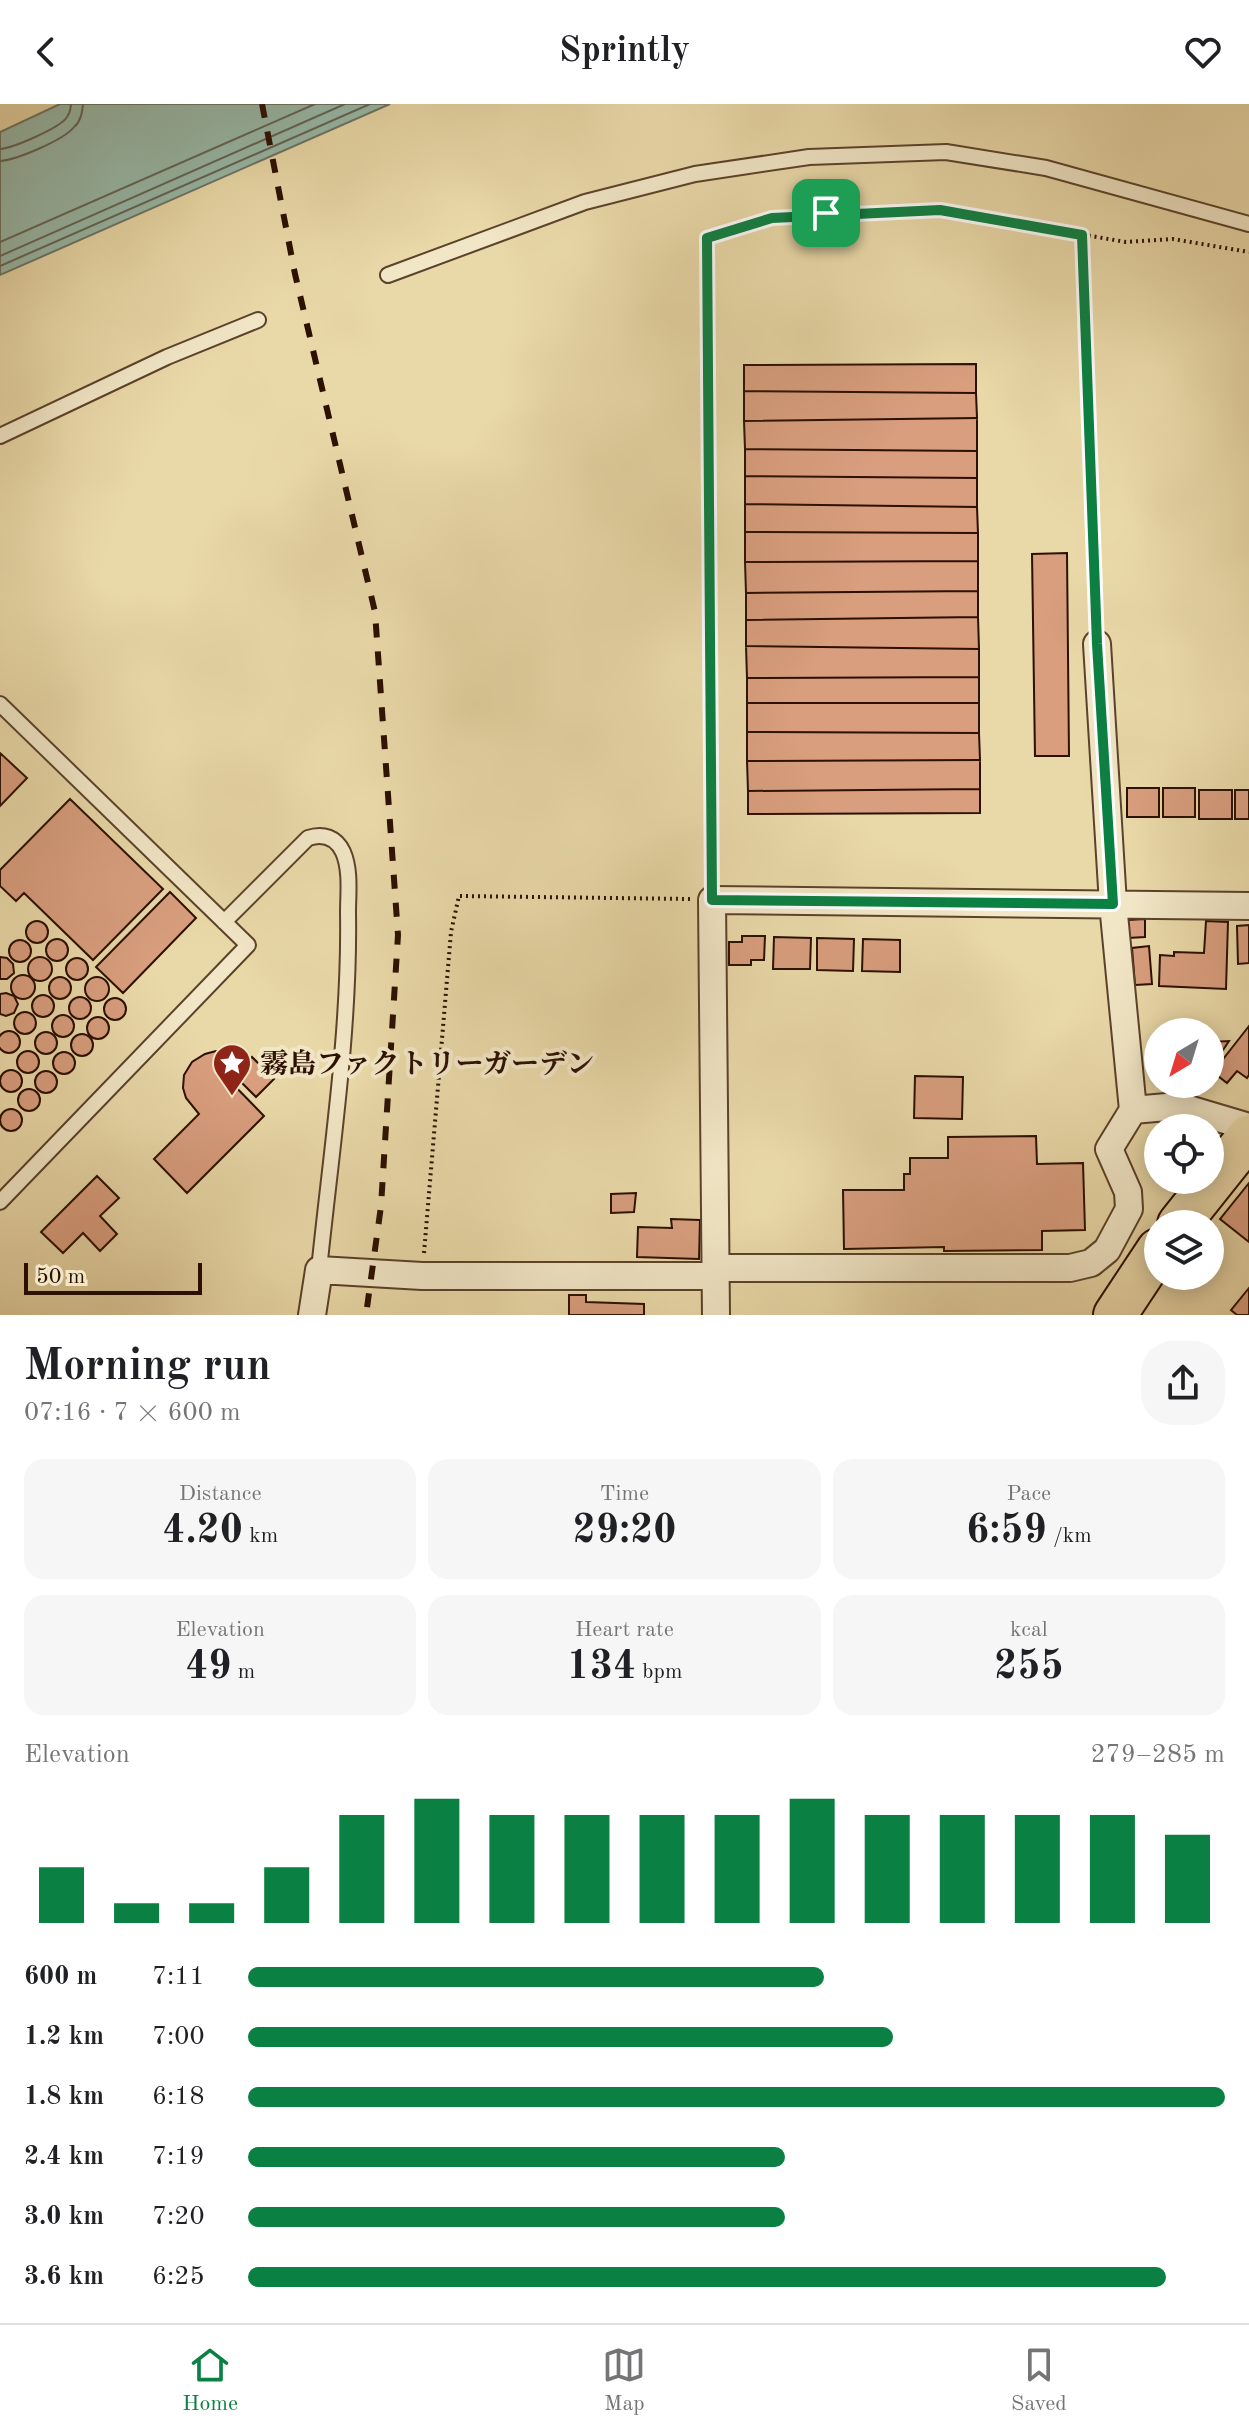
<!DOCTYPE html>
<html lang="en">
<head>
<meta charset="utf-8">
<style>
	body { margin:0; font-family:"Old Standard TT","Noto Serif JP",serif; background:#f6f6f6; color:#202124; height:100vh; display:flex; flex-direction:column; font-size:30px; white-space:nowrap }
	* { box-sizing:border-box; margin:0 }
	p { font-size:26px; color:#757577 }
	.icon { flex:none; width:44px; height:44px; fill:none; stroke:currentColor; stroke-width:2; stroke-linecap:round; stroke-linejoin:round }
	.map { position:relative; height:1211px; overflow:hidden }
	.panel { display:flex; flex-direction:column; background:#fff; flex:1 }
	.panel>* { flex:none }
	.needle { width:52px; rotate:218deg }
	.tools { position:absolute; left:1144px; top:914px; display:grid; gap:16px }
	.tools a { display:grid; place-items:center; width:80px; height:80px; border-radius:50%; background:#fff; box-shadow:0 4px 20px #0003; font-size:40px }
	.scale { position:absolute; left:24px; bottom:20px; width:178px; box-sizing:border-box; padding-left:8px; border:4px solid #2c1000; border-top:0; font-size:22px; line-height:28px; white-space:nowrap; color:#2c1000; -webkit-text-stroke:6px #f1e6c6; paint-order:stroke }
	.pin { position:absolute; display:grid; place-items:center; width:68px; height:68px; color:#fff; margin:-34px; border-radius:16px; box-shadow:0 4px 12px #0006 }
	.round { display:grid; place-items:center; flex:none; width:84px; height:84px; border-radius:32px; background:#f6f6f6 }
	.summary { display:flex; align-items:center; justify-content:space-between; height:136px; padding:0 24px }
	h1 { font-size:44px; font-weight:600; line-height:60px }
	.stats { display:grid; grid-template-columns:repeat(3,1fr); gap:12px; height:136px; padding:8px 24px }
	.stats div { display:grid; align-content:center; border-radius:20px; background:#f6f6f6; text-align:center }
	.stats b { font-size:40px; font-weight:600 }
	.stats small { font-size:22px; font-weight:400 }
	.stats p { font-size:22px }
	.chart { height:224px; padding:16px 24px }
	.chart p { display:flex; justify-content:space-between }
	.chart svg { width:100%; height:144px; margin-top:8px; stroke:#0b8043; stroke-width:6 }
	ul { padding:0 24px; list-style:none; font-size:26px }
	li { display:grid; grid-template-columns:128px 96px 1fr; align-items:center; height:60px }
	li i { height:20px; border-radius:10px; background:#0b8043 }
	header { display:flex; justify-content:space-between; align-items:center; height:104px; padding:0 24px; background:#fff; font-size:36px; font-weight:600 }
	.dock { display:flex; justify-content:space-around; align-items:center; height:112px; border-top:2px solid #e0e0e0; background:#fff; font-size:22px; color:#757577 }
	.dock a { display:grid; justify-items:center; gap:4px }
	.dock .selected { color:#0b8043 }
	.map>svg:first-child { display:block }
</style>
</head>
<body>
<header><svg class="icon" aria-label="back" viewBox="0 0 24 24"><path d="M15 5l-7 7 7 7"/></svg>Sprintly<svg class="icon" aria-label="heart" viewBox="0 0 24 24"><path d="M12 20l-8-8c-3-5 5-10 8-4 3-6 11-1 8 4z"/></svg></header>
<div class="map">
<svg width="1249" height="1211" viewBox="0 0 1249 1211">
	<rect width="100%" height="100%" fill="#e9d8a8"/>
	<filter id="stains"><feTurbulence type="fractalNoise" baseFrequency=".0025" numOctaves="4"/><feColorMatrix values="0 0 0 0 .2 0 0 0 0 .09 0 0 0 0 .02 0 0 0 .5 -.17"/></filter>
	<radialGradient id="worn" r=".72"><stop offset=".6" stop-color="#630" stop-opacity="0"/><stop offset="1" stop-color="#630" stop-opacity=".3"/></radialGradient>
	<path fill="#97b9a9" stroke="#6c7565" stroke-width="2" d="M60 0H390L0 171V28Z"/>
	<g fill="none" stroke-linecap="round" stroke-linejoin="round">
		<path stroke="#626454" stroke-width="2" d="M0 45C13 44 60 24 67 13 71 8 70 6 71 0
			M0 57C16 56 64 36 74 23 81 17 82 9 83 0
			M0 138 315 0
			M0 152 345 0
			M0 162 370 0"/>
	</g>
	<path fill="#d89e7e" stroke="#2c1000" stroke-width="2" d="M976 260V289L744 287V261Z
		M744 287 976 289 977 314 744 317Z
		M977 314V347L745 345 744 317Z
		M745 345 977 347V374L745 372Z
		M745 372 977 374V403L745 400Z
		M745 400 977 403 978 429 745 428Z
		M745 428 978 429V457L745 458Z
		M1067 449 1069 652H1035L1032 450Z
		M978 457V487L746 489 745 458Z
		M978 487V513L746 516V489Z
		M978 513 979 545 746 542V516Z
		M746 542 979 545V573L747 574Z
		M979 573V599H747V574Z
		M747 599H979V629L747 628Z
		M747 628 979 629 980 656 747 657Z
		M0 649 27 674 0 702Z
		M980 656V685L748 687 747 657Z
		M1127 684H1159V713H1127Z
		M1163 684H1195V713H1163Z
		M980 685V709L748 710V687Z
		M1199 686H1232V715H1199Z
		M1235 686H1249V715H1235Z
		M70 695 163 785 93 856 24 789 16 797 0 782V766Z
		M170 788 196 814 123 889 96 863Z
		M1145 815V833L1128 834 1127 816Z
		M26 828a11 11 0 1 1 22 0a11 11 0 1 1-22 0Z
		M1206 817 1228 818 1226 885 1159 882 1160 851 1174 852V848L1204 849Z
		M1249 821V859L1238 860 1237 822Z
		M742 832H765L764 856H751V861H729V838H742Z
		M774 833 811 834 810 865H773Z
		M817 834 854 835 853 867 817 866Z
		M46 846a11 11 0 1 1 22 0a11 11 0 1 1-22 0Z
		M863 835 900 836V868L862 867Z
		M9 847a11 11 0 1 1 22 0a11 11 0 1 1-22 0Z
		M1149 842 1152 880 1135 881 1132 844Z
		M0 853 7 854 13 860 14 869 7 875H0Z
		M28 865a12 12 0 1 1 24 0a12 12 0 1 1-24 0Z
		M66 865a11 11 0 1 1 22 0a11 11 0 1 1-22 0Z
		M11 883a12 12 0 1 1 24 0a12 12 0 1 1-24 0Z
		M49 884a11 11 0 1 1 22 0a11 11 0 1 1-22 0Z
		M85 885a12 12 0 1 1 24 0a12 12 0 1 1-24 0Z
		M6 889 14 892 18 900 14 909 6 912 0 910V890Z
		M32 902a11 11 0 1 1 22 0a11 11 0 1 1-22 0Z
		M69 904a11 11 0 1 1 22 0a11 11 0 1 1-22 0Z
		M104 905a11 11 0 1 1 22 0a11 11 0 1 1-22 0Z
		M14 919a11 11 0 1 1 22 0a11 11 0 1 1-22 0Z
		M52 922a11 11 0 1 1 22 0a11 11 0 1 1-22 0Z
		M87 924a11 11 0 1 1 22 0a11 11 0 1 1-22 0Z
		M1249 922V971L1247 974 1237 967 1227 979 1213 968Z
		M-2 938a11 11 0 1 1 22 0a11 11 0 1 1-22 0Z
		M35 939a11 11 0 1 1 22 0a11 11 0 1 1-22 0Z
		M71 941a11 11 0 1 1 22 0a11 11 0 1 1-22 0Z
		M1229 937 1219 952 1210 953V938Z
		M17 958a11 11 0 1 1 22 0a11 11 0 1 1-22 0Z
		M216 947 231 950 240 956 224 971 264 1012 187 1089 154 1055 199 1010 186 994 183 984 184 971 192 958 205 950Z
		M53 959a11 11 0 1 1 22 0a11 11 0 1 1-22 0Z
		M252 953 274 975 256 993 234 971Z
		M0 977a11 11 0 1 1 22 0a11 11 0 1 1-22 0Z
		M35 978a11 11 0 1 1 22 0a11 11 0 1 1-22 0Z
		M915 972 963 973 962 1015 914 1014Z
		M18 996a11 11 0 1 1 22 0a11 11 0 1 1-22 0Z
		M0 1016a11 11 0 1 1 22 0a11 11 0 1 1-22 0Z
		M1036 1032 1037 1060 1083 1059 1085 1126 1042 1127V1146L944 1147V1143L844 1145 843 1086H904V1070H910V1054H948V1033Z
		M97 1072 119 1094 100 1112 117 1130 100 1147 83 1129 63 1149 41 1128Z
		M1249 1079V1138L1220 1115Z
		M636 1089 634 1108 611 1109V1090Z
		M671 1115 700 1116 699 1155 637 1153 638 1123 672 1124Z
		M1249 1184V1211H1237L1231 1206Z
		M569 1191H586V1198L644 1200V1211H569Z"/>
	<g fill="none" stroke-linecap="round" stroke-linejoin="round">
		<g stroke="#5b422a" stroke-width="18">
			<path id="service" d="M388 171 585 98 695 70 809 53 946 48 1046 64 1249 120
				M0 332 167 253 258 216
				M0 600 248 841 0 1098
				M224 818 308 734C323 729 336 733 343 748 351 766 348 790 348 809 350 927 331 1048 319 1166"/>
		</g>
		<g stroke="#5b422a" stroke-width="30">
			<path id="minor" d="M1133 1006 1178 1002 1249 1023
				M716 1164H1070L1091 1159 1107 1146 1129 1105 1128 1088 1109 1045 1133 1006 1113 800 1097 540
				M312 1211 319 1166 422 1172H716
				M716 1211 712 796 1249 802"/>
		</g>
		<g stroke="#2c1000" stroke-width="46">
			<path id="primary" d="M1179 1120 1249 1032
				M1115 1211 1158 1146"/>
		</g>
		<path stroke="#2c1000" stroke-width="4" stroke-dasharray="2 4" stroke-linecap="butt" d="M1082 131 1097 517
			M712 773 707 134 772 114 940 106 1126 138 1173 135 1249 148
			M424 1149 451 828 459 792 690 795"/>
		<use href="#service" stroke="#f1e6c6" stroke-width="14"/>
		<use href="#minor" stroke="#f1e6c6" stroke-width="26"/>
		<use href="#primary" stroke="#e9d8a8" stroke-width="42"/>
		<path stroke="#2c1000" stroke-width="6" stroke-dasharray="14 14" stroke-linecap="butt" d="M262 0 295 170 375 508 398 831 381 1102 366 1211"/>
	</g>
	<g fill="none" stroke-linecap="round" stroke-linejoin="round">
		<g stroke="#fff" stroke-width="16">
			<path id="route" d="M940 106 1082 131 1097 540 1113 800 712 796 707 134 772 114Z"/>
		</g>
		<use href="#route" stroke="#0b8043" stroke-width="10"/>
	</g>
	<defs>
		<g id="sight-pin" transform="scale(2)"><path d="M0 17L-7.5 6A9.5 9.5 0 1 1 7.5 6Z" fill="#8f2418" stroke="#f1e6c6"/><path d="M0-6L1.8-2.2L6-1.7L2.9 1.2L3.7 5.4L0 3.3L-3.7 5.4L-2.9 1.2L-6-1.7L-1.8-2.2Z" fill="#fff"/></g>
	</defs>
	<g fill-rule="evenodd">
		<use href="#sight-pin" x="232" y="959"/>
	</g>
	<g text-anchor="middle" stroke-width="8" stroke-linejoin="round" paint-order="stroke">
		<g font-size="28" font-weight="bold" fill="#2c1000" stroke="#f1e6c6" text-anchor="start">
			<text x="260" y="969">霧島ファクトリーガーデン</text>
		</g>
	</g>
	<rect width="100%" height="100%" filter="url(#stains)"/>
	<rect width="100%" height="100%" fill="url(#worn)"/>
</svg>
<div class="tools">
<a><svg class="needle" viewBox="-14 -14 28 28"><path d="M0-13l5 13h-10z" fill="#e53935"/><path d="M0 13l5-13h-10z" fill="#757577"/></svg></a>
<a><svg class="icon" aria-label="locate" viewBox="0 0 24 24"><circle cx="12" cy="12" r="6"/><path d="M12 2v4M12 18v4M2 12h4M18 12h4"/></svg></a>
<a><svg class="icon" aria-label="layers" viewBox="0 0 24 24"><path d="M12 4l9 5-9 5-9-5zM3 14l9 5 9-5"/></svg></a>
</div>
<div class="scale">50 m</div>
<div class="pin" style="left:826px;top:109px;background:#1e9e55"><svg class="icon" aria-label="arrive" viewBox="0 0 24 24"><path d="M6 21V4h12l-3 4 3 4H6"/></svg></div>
</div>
<section class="panel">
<div class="summary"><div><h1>Morning run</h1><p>07:16 · 7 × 600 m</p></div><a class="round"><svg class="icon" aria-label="share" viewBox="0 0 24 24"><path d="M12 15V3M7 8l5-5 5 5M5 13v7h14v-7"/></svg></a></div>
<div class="stats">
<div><p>Distance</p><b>4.20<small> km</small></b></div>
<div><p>Time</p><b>29:20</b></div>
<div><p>Pace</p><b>6:59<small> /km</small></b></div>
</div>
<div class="stats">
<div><p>Elevation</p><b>49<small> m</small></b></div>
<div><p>Heart rate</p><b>134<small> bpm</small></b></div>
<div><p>kcal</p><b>255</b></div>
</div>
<div class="chart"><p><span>Elevation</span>279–285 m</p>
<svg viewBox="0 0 160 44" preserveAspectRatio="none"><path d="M5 44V27M15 44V38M25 44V38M35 44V27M45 44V11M55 44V6M65 44V11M75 44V11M85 44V11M95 44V11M105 44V6M115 44V11M125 44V11M135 44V11M145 44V11M155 44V17"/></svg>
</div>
<ul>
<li><b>600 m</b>7:11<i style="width:59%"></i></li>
<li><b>1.2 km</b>7:00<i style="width:66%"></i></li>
<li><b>1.8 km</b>6:18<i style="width:100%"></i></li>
<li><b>2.4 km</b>7:19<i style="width:55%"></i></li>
<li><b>3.0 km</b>7:20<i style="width:55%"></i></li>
<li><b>3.6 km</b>6:25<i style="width:94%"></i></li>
</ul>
</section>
<nav class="dock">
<a class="selected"><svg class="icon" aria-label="home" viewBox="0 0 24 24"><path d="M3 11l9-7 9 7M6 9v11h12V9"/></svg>Home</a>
<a><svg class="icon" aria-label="map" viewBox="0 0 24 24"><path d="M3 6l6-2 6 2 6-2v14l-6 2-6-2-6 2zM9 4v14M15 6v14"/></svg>Map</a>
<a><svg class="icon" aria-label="saved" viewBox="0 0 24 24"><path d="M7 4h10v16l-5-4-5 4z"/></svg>Saved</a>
</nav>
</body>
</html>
